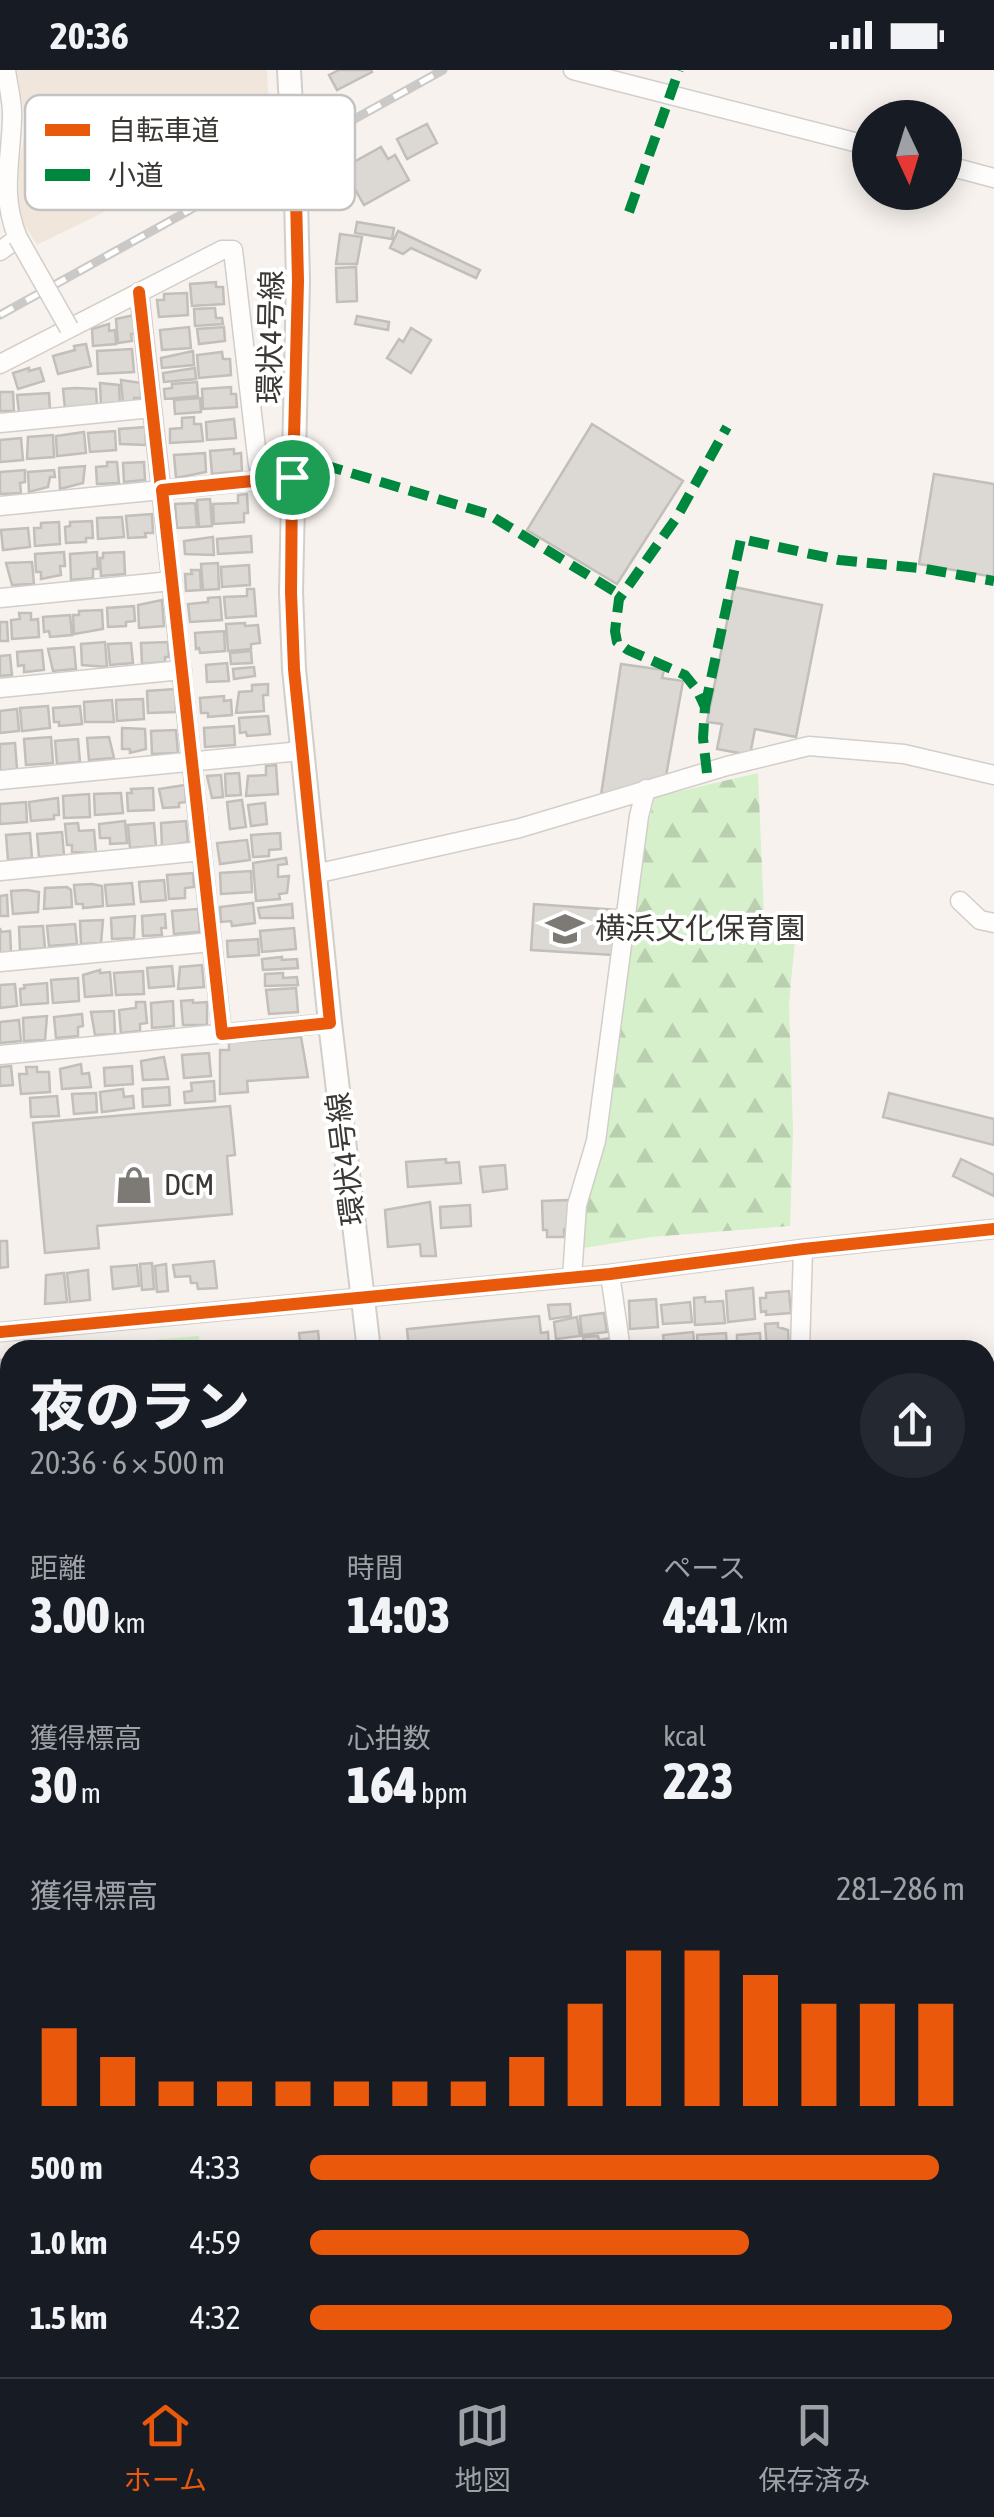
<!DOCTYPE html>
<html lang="ja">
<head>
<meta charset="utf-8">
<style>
	body { margin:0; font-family:"Asap Condensed","Noto Sans JP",sans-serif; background:#242831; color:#f1f3f6; height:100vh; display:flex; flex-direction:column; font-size:38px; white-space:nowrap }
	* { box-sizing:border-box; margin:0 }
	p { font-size:32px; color:#9ea1a6 }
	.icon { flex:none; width:55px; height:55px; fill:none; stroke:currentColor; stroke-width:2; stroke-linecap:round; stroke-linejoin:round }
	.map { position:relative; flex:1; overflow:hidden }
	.side { position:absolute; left:0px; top:1270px; width:995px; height:1038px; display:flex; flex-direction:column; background:#171b24; border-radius:30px 30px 0 0; box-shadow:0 5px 25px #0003 }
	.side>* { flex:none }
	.needle { width:65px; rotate:176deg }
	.tools { position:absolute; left:852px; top:30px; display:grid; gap:20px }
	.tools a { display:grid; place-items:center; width:110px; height:110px; border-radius:50%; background:#171b24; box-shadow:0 5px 25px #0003; font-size:50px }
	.pin { position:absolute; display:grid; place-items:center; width:85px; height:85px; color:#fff; margin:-42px; border:5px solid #fff; border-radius:50%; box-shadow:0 2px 10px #0007 }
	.round { display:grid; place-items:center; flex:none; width:105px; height:105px; border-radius:52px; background:#242831 }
	.headline { display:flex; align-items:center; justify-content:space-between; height:170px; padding:0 30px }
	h1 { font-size:55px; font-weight:800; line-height:75px }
	.stats { display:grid; grid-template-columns:repeat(3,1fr); gap:15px; height:170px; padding:10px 30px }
	.stats div { display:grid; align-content:center }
	.stats b { font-size:50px; font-weight:800 }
	.stats small { font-size:28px; font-weight:400 }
	.stats p { font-size:28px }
	.chart { height:280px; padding:20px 30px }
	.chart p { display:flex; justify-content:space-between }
	.chart svg { width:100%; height:180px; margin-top:10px; stroke:#ea580c; stroke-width:6 }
	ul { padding:0 30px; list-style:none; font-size:32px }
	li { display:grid; grid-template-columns:160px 120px 1fr; align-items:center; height:75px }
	li i { height:25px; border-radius:12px; background:#ea580c }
	.status { display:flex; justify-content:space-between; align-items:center; height:70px; padding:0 50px; background:#171b24; direction:ltr }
	.status svg { height:28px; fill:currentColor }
	.tabs { display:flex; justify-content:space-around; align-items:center; height:140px; border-top:2px solid #363941; background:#171b24; font-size:28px; color:#9ea1a6 }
	.tabs a { display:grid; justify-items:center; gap:5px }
	.tabs .selected { color:#ea580c }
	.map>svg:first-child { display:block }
</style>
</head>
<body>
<div class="status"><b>20:36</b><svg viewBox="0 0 49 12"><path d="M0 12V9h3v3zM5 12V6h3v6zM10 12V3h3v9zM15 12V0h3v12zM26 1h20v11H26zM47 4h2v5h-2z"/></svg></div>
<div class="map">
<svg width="994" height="2307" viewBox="0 0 994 2307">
	<defs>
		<pattern id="forest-firs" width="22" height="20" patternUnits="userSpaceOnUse" patternTransform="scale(2.5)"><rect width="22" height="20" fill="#d6f0cb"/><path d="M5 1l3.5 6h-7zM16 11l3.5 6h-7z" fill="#b9cfaf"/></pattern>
		<pattern id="park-dots" width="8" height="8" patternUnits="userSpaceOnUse" patternTransform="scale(2.5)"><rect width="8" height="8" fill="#d6f0cb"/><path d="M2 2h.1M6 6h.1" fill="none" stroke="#b9cfaf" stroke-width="1.8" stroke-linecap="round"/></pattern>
	</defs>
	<rect width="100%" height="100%" fill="#f7f2ed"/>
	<path fill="#f0e6dc" d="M17 0H267L269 39 260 44 262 64 37 175 18 145 19 93 26 57Z
		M10 1952V2202L0 2201V1953Z"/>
	<path fill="#d6f0cb" d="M199 1266 200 1280H85V1276Z"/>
	<path fill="url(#forest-firs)" d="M758 703 764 847H797L789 934 793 1060 790 1156 651 1167 584 1178 585 1136 637 798 655 727Z"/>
	<path fill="url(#park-dots)" d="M10 1771V1935L0 1936V1772Z"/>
	<path fill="#dcd9d5" stroke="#c2beba" stroke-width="2.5" d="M339 0H371L372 2 337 20 329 5Z
		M427 54 437 73 407 89 397 69Z
		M381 77 388 89 395 85 409 110 364 135 343 98Z
		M357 152 394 158 392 169 355 163Z
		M398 161 480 200 476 208 411 178 403 184 390 178Z
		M340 164 362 167 357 194H336Z
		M356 197 357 231 337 232 336 198Z
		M216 212V217H223L224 234 192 236 190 214Z
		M187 223 188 245 159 247 157 230H164V224Z
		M215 238 216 248H222L223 254 195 256 194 239Z
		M134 245 135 264H131L132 271 118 273 116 249Z
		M357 246 389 252 388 260 355 254Z
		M109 254V261L115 260 116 274 93 276 92 259Z
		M189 257 191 278 162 280 160 260Z
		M224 257 225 271 199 274 197 259Z
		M411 258 431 270 411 303 387 288 399 269 403 272Z
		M86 274 91 296 58 304 53 286 75 280 74 276Z
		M132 279 134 302 98 304 97 281Z
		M193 281 194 295 162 298 161 288Z
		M222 282 223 289H230L231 305 199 308 197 285Z
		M29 298V301L40 298 44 311 18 319 13 303Z
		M195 298 196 309 164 312 163 303Z
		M121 310 141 313V328H134V333L123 334Z
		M197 312 198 326 165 329 164 319 172 318V314Z
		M100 313 119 315 120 335H101Z
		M231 317V324H236L237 337 203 339 202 319Z
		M75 318 96 319 97 337 65 339 63 319Z
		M0 322H13L14 341H0Z
		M49 323 50 340 19 343 17 325Z
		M200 328 201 342 175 344 174 330Z
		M194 347V354H201L203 371 170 373V359L182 358V348Z
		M234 349 236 368 207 370 206 352Z
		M592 354 683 411 617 514 527 460Z
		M145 357 146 375 120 374 119 359Z
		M115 361 116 380 90 382 88 363Z
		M84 362 86 383 57 386 56 366Z
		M53 365 54 387 27 389 28 367Z
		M21 368 23 390 0 392V370Z
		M234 379V384L241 383 242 401 212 404 210 381Z
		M205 383 206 402 176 408 174 385Z
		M107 392H117L119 413 97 414 96 397 107 396Z
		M144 392 145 410 124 412 123 393Z
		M85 396 83 413 60 419 59 398Z
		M25 400V412L20 413 21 423 0 424V402Z
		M54 400 55 407H50L48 417 29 422 28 402Z
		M934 404 994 414V507L919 494Z
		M247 424 248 443H244V452L214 454 213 434 238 433V425Z
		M210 429 212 456 199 457 197 430Z
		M195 433 197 457 177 458 175 434Z
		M152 444 153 463H145L146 467 128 468 126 446Z
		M122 447 124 467 98 469 97 448Z
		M92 451 93 468H86V472L66 473 65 457 70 456V452Z
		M59 452 60 474 35 476 34 458H41V453Z
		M28 458 30 477 3 480 1 460Z
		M251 466 252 482 218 484 217 469Z
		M213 467 214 485 185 484 184 471Z
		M64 482 65 496H60L61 505 41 509V502H36L35 484Z
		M97 482 98 499H93V508L71 510 70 484Z
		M124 482 125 504 101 506 100 488H103V483Z
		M32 492 34 514 12 515 6 493Z
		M218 493 219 519 203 520 201 494Z
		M249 495 250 515 222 517 221 497Z
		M191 500H200L201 520 186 521 185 504H192Z
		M734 517 822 535 796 667 755 659 750 685 717 679 722 654 707 652Z
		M247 519H254L256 546 226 548 224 527 247 526Z
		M220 527 222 550 190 552 188 534 208 532V528Z
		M162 530 164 556 139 558 138 535Z
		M134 536 135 551 126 552V556L108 557 107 538Z
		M102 540 103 559 74 564 73 545H79V541Z
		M19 543H31V550L38 549 39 567 12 569 11 550 20 549Z
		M70 545 72 565 50 567 49 561 44 562 43 547Z
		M0 552H7L8 571H0Z
		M245 553V556L258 555 260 573 251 574V579L228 581 226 554Z
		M224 561 225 581 200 583 199 578 196 579 195 563Z
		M105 572 107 597 82 595 81 574Z
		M168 572 169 587H165V592L142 594 141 573Z
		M131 573 133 593 110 595 108 574Z
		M74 577 76 599 53 601 48 579Z
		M42 580 44 600 24 602V595L18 596 17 582Z
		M251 581 252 593 231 594 230 583Z
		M10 585 12 605 0 606V586Z
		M227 593 229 611 207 612 206 595Z
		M621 594 664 600 662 608 683 611 666 706 601 725Z
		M254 597 255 606 234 609 233 599Z
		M268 614V625H263L264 641 236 643 239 622 252 621V615Z
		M175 619 176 642 148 643 147 621Z
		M224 626V631L231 630 232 645 208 647V643H201L200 628Z
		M143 629 144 649 117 651 116 630Z
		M112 630 114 652H85L84 632Z
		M48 636 50 658 22 661 20 638Z
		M80 636 82 654 59 656V652H54L53 638Z
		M17 639 19 661 0 663V641Z
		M268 646 270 664 247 666 246 662 240 663 239 648Z
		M234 656 235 675 205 677 204 658Z
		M122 658 145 659 146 679 130 683V679H122Z
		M176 660 178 683 152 684 151 661Z
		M51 667 53 693 26 695 24 669Z
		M109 667 114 688 89 690 87 668Z
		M78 669 80 692 57 694 55 671Z
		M15 673 17 699 0 701V674Z
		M276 695 278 724 246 726 248 706 266 705V696Z
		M239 703 241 725 226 726 225 704Z
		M221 705 223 727 212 728 207 706Z
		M185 715 186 732 179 733V737L163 738 159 719Z
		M153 718 154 740 128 741 127 723H132L131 719Z
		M121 723 123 743 95 745 94 724Z
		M89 724 90 747 64 748 63 726Z
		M58 728 59 745H54V749L31 751 29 732Z
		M242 730 246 757 230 759 227 732Z
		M26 732 27 752 0 754V734Z
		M265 733 267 754 251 756 248 735Z
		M125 751 127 773 110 774V768H100L99 754Z
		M186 751 188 772 162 777 161 753Z
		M78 753 79 761 94 760 96 783 72 782V775H67L65 754Z
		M154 753 156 776 130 778 128 755Z
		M62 762 64 785 39 787 37 764Z
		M30 763 32 788 8 790 6 765Z
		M280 763 281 779 269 780V786L253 787 251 765Z
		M247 770 250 790 220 794 217 773Z
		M286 788 287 794 278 795V807L289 806 287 823 279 824 280 829 256 831 253 793Z
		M251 801 252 822 221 824 220 803Z
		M193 803 194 817 185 818V828L169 829 167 805Z
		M164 810 166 830 141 832 139 812Z
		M132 813 134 834 107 836 105 815Z
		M92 814 102 816 103 836 83 838V834H76L74 815Z
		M67 817 71 820 72 837 44 839 45 818Z
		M27 820 39 822 38 842 13 844 11 821Z
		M7 825 8 846H0V826Z
		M253 833 255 853 232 856 231 851 221 852 220 837Z
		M292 834 293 848H260L258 838Z
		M534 834 617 840 613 885 531 880Z
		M198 839 200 862 174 864 172 841Z
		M165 844 166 858H161L162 865 143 866 142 846Z
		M135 846 134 868 112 869 111 848Z
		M103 850 101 873 81 874 80 851Z
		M75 854 77 874 49 876 47 856Z
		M43 856 45 878 20 880 19 857Z
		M0 858 1 862 10 861 11 882 0 883Z
		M294 858 296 879 262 882 260 861Z
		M258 869 259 885 228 887 227 871Z
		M282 887V890L297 889 298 898 263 900 262 889Z
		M202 895 204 917 178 919 180 897Z
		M172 896 174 916 149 918 147 898Z
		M100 900V903L110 902 112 925 85 927 83 905Z
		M143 901 144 924 116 925 114 903Z
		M283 903V908L297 907 298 915 265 916V904Z
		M78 908 79 931 53 933 51 910Z
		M47 913 48 933 21 935 20 919 25 918 24 915Z
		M15 914 17 936 0 938V915Z
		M296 918 298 942 269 944 266 920Z
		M193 930V933L207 932V955H183L181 931Z
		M173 931 174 956 152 958 151 933Z
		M136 932H145L147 953 140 954V961L121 963 119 940 136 938Z
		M114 941 115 964 95 965 91 942Z
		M82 944 83 956 78 957V966L56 968 54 947Z
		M47 946 45 970 24 971 23 948Z
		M19 950 21 971 0 973V952Z
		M301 967 308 1007 247 1011 248 1022 220 1024V980H229V972Z
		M209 983 211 1006 184 1008 182 985Z
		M164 987 168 1009 143 1010 141 991Z
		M81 994 82 1004 89 1003 91 1017 62 1019 60 999Z
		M11 996 13 1015 0 1016V997Z
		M132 996 133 1014 105 1016 104 998Z
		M26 997H37V1002H49L50 1022 21 1024 19 1004H27Z
		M214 1011 215 1031 185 1033 184 1022 192 1021 191 1013Z
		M169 1017 170 1035 143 1037 142 1019Z
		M123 1019 124 1027 133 1026 134 1038 102 1042 100 1022Z
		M96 1023 97 1042 74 1044 72 1024Z
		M889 1023 994 1049V1075L883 1047Z
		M57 1026 59 1046 31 1047 30 1028Z
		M230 1036 235 1085 227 1086 232 1144 97 1156 99 1178 45 1183 33 1053Z
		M446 1089V1093L459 1092 461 1113 408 1117 406 1092Z
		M961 1089 994 1105V1126L953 1106Z
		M505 1095 507 1119 483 1122 480 1097Z
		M568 1130 569 1159H564V1167H547V1160H543L542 1131Z
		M430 1132 436 1186H421L420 1174 388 1177 385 1140Z
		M470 1135 471 1156 441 1158 440 1137Z
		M0 1171H7L8 1197 0 1198Z
		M214 1191 217 1218 198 1219 197 1213H191L190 1206 175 1207 173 1195Z
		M152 1193 154 1219 142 1220 140 1194Z
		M166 1194 168 1221 157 1222 155 1196Z
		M137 1195 139 1216 113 1219 111 1197Z
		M88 1200 90 1230 70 1232 67 1203Z
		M64 1203 67 1232 45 1234 46 1205Z
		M753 1218 755 1249 728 1252 726 1221Z
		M789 1221 791 1243 766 1245V1241L761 1242 760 1228H766V1223Z
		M705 1227V1232L723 1231 725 1253 695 1255 694 1228Z
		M656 1229 658 1257 630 1259 629 1231Z
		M690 1232 692 1252 663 1254 661 1235Z
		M570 1234 571 1246 550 1249 548 1235Z
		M604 1243 607 1262 582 1265 580 1246Z
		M539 1246 541 1263 548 1262 549 1279 409 1280 407 1259Z
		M577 1247 580 1266 556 1269 554 1252Z
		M778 1253V1257L788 1260 789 1280H767L765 1254Z
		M318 1261 320 1280H301L299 1263Z
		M693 1262 695 1280H665L663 1265Z
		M726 1263 727 1280H698L697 1265Z
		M760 1263 761 1280H737V1265Z
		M598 1266 599 1270 611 1268 612 1277 585 1280 583 1267Z
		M581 1272 582 1280H568L567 1274Z
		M0 1290H5L7 1319H0Z
		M10 1352 8 1373 0 1374V1353Z
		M10 1381V1403L0 1404V1383Z
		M10 1417V1437L1 1438 0 1418Z
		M10 1444V1469L5 1470 1 1445Z
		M4 1515 7 1533 0 1534V1516Z
		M7 1544 9 1560 0 1561V1545Z
		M992 1578 994 1603 985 1605V1579Z
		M10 1596V1616L0 1617V1601Z
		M7 1628H10V1654L3 1655 1 1635H7Z
		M985 1928 994 1931V1947L985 1969Z
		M989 2028H994V2049H985V2030Z
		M994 2061V2079L985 2080V2062Z
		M994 2092V2110L985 2111V2093Z
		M985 2179 994 2181V2198L985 2200Z
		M994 2212V2234L985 2235V2213Z
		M988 2268H994V2290H985Z
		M581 2298 614 2299 615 2307H574V2303H581Z
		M772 2298H795L796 2307H766L773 2306Z
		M806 2298H829V2307H802L801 2301H806Z
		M834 2298H864L865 2304 840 2307V2299Z
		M760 2300 761 2307H741L740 2303Z"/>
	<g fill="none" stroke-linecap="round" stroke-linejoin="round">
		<g stroke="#d2ceca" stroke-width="21">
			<path id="minor" d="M573 0 870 76
				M945 95 994 108
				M0 181 18 168C0 126 11 91 12 48 13 33 8 16 6 0
				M139 222 222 963
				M0 294 222 180H233L258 395
				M0 353 152 338
				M0 436 293 407
				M0 528 172 511
				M0 618 182 600
				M0 710 301 681
				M0 801 202 781
				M315 804 520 758 727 696 809 676 904 684 994 705
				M960 831 980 850 994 853
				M0 892 212 872
				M0 985 330 953
				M610 1204 621 1280
				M572 1207 577 1135 596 1071 639 746 646 719
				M0 1262 610 1204 803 1179 994 1159
				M800 1280 803 1179
				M0 1339 10 1338
				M0 1578 10 1577
				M985 1616 994 1615
				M0 1668 10 1667
				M0 1761 10 1760
				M0 1944 10 1943
				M985 2011 994 2009
				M985 2157 994 2156
				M0 2210H10
				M985 2249 994 2248
				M624 2298 625 2307
				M874 2298 876 2307"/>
		</g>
		<g stroke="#d2ceca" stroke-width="26">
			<path id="major" d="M289 0 291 35
				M296 128 298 211 291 522 294 599 330 953 369 1280
				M517 2298 518 2307"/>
		</g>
		<use href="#minor" stroke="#fefdfc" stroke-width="18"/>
		<use href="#major" stroke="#fefdfc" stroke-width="22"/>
		<g stroke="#cbc9c8" stroke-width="9">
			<path id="rail" d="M0 245 443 0"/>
		</g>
		<use href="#rail" stroke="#fff" stroke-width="5" stroke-dasharray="15" stroke-linecap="butt"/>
		<g stroke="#d2ceca" stroke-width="21" stroke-linecap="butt">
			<path id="minor-bridge" d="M18 168 69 258"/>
		</g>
		<g stroke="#d2ceca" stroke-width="26" stroke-linecap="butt">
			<path id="major-bridge" d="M291 35 296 128"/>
		</g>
		<use href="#minor-bridge" stroke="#fefdfc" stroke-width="18"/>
		<use href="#major-bridge" stroke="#fefdfc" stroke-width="22"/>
		<path stroke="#00873e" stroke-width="10" stroke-dasharray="20 10" stroke-linecap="butt" d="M629 142 679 0
			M294 386 488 444 622 526
			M705 637 741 469 839 490 920 498 994 511
			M707 703 703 668 705 637 697 620 685 605 628 580 617 572 615 561 619 529 677 447 727 357"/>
		<g stroke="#fff" stroke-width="19">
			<path id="cycleway" d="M139 222 222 963
				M293 407 298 211 296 128
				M0 1262 610 1204 803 1179 994 1159"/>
		</g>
		<use href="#cycleway" stroke="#e8590c" stroke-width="12"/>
	</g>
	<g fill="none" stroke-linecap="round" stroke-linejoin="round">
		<g stroke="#fff" stroke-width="20">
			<path id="route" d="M292 407 291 522 294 599 330 953 222 964 162 420Z"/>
		</g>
		<use href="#route" stroke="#ea580c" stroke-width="12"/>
	</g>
	<defs>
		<g id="school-bare" transform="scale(3)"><path d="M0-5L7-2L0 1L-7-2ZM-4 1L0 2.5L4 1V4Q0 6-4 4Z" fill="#7d7975" stroke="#fff" stroke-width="2.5" paint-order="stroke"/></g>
		<g id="shop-bare" transform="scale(3)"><path d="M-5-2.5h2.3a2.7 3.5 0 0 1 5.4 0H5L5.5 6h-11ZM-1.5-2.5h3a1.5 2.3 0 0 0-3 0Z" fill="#7d7975" stroke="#fff" stroke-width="2.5" paint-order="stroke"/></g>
	</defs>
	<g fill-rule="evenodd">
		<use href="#school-bare" x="565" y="859"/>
		<use href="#shop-bare" x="134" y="1115"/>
	</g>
	<g text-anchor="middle" stroke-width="8" stroke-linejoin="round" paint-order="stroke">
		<g font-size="30" fill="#3b3834" stroke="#fff">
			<text transform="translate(271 267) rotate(-89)" y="10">環状4号線</text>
			<text transform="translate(346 1089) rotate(-97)" y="10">環状4号線</text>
		</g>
		<g font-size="30" fill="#3b3834" stroke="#fff" text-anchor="start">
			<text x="595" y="869">横浜文化保育園</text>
			<text x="164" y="1125">DCM</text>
		</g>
	</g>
	<rect x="25" y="25" width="330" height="115" rx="15" fill="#fff" stroke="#c4c3c2" stroke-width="2.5"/>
	<rect x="45" y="54" width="45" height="12" fill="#e8590c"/>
	<rect x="45" y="99" width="45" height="12" fill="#00873e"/>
	<g font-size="28" fill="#3b3834">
		<text x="108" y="70">自転車道</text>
		<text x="108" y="115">小道</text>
	</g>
</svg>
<div class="tools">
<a><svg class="needle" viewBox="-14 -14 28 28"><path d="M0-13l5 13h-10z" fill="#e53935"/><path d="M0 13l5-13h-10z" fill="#9ea1a6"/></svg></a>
</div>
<div class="pin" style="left:292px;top:407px;background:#1e9e55"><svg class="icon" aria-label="arrive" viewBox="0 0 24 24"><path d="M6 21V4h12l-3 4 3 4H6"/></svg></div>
<section class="side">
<div class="headline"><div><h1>夜のラン</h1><p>20:36 · 6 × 500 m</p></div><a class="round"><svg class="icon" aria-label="share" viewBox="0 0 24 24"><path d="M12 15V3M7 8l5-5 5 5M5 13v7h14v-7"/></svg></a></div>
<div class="stats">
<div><p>距離</p><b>3.00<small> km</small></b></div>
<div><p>時間</p><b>14:03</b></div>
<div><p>ペース</p><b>4:41<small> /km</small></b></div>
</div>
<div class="stats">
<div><p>獲得標高</p><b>30<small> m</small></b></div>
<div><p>心拍数</p><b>164<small> bpm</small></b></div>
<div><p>kcal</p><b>223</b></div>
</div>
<div class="chart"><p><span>獲得標高</span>281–286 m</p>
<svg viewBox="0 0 160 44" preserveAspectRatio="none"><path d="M5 44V25M15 44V32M25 44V38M35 44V38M45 44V38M55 44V38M65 44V38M75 44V38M85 44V32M95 44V19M105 44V6M115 44V6M125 44V12M135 44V19M145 44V19M155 44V19"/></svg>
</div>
<ul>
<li><b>500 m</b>4:33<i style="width:96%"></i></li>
<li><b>1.0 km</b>4:59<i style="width:67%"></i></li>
<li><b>1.5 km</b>4:32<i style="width:98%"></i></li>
</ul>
</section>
</div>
<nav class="tabs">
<a class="selected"><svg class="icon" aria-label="home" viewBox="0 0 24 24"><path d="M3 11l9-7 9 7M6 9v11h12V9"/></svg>ホーム</a>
<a><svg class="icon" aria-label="map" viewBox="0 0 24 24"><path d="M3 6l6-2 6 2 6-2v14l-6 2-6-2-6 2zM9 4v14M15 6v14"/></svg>地図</a>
<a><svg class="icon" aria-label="saved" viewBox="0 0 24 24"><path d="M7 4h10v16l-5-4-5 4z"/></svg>保存済み</a>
</nav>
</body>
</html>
